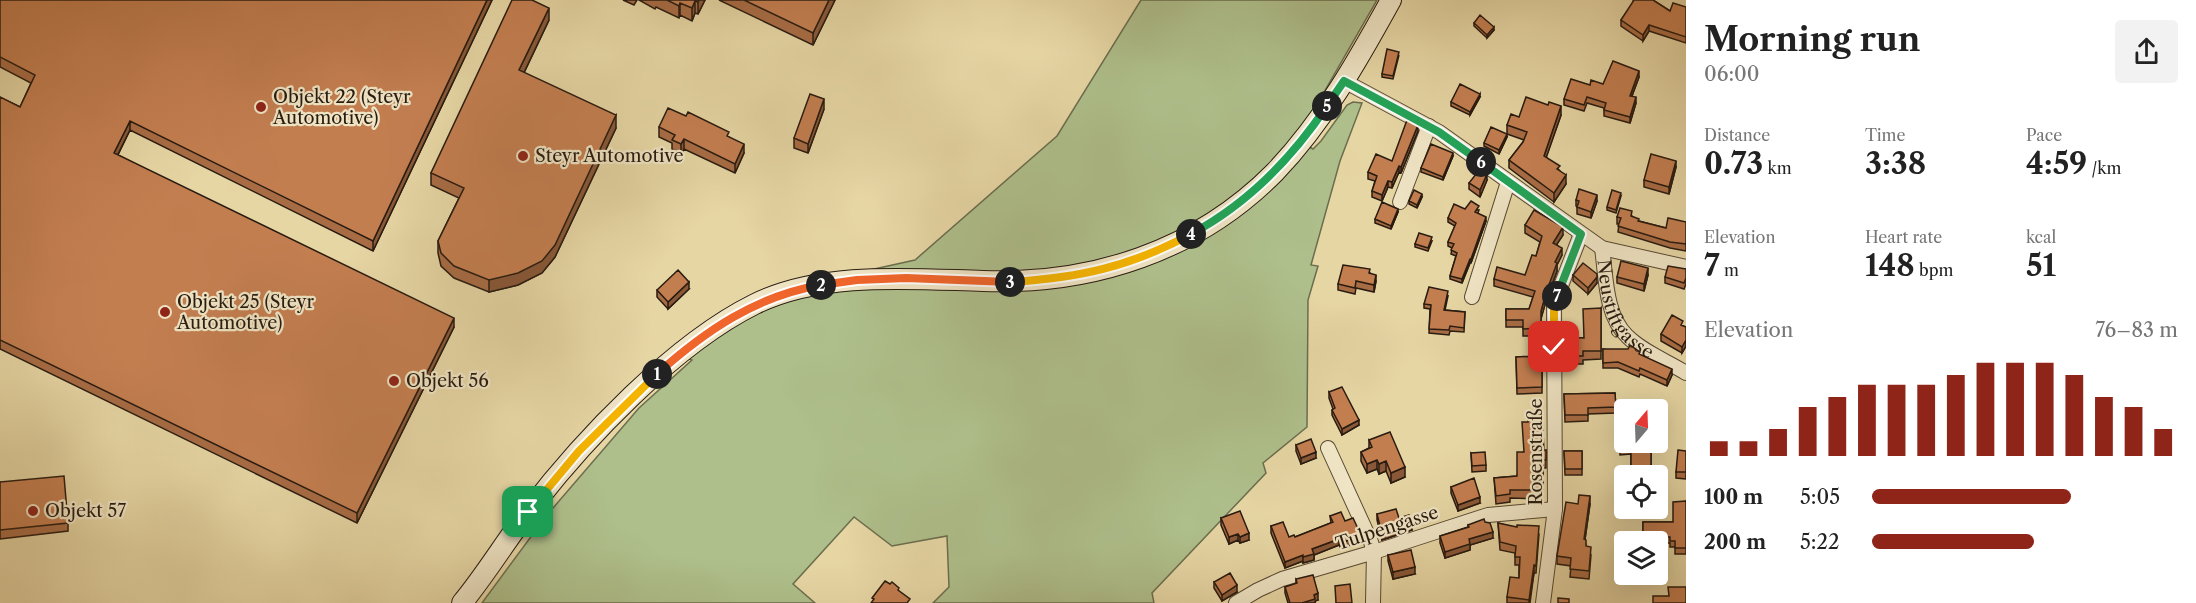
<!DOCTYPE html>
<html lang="en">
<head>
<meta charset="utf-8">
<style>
	body { margin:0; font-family:"Libre Caslon Text",serif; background:#f2f2f2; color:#222; height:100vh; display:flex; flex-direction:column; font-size:22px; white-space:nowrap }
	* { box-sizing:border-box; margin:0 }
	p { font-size:20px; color:#767676 }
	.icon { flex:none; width:33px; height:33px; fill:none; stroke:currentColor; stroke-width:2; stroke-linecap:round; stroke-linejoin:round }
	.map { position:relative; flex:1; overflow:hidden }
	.drawer { display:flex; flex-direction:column; background:#fff; width:510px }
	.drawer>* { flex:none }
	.needle { width:39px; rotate:19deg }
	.buttons { position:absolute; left:1614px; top:399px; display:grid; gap:12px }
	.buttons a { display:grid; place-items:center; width:54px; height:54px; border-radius:6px; background:#fff; box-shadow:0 6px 24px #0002; font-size:30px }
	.pin { position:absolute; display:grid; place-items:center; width:51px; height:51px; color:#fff; margin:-26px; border-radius:12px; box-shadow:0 3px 9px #0006 }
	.km { position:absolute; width:30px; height:30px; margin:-15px; border-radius:50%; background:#222; color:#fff; font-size:16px; line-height:30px; text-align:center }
	.round { display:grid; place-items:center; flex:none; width:63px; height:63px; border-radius:6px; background:#f2f2f2 }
	.headline { display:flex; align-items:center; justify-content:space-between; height:102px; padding:0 18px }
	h1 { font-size:33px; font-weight:700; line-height:45px }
	.metrics { display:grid; grid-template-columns:repeat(3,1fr); gap:9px; height:102px; padding:6px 18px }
	.metrics div { display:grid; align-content:center }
	.metrics b { font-size:30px; font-weight:700 }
	.metrics small { font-size:16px; font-weight:400 }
	.metrics p { font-size:16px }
	.chart { height:168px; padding:12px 18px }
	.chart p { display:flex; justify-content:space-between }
	.chart svg { width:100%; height:108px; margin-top:6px; stroke:#8f2418; stroke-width:6 }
	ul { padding:0 18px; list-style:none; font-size:20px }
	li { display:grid; grid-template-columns:96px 72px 1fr; align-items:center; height:45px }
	li i { height:15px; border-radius:8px; background:#8f2418 }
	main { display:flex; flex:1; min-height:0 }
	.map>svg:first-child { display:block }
</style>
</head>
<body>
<main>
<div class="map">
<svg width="1686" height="603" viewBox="0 0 1686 603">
	<rect width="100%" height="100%" fill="#e6d6a4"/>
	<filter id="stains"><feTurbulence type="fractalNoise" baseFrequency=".00333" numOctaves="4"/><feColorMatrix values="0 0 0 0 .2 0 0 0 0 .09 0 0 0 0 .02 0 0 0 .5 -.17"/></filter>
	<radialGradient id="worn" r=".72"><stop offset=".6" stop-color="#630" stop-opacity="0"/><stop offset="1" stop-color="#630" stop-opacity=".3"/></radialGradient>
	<path fill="#aebf8b" stroke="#6b6d4e" stroke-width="1.5" d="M1141 0H1377L1316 106 1293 138 1313 149 1321 141 1347 105 1353 102 1362 103 1340 161 1311 265 1318 266 1308 300 1307 427 1263 463 1266 473 1152 593 1154 603H933L949 587 947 536 892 546 854 517 793 584 815 603H482L547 515 639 408 692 360 673 354 756 295 915 260 1057 136Z"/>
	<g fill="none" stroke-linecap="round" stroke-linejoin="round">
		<g stroke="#584a35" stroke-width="16">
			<g id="street">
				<path d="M1344 81 1439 132 1602 248 1686 267"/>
				<path d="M1400 202 1429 126"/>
				<path id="s1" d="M1602 248C1606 276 1605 315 1627 336 1643 352 1667 361 1686 373"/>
				<path d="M1472 297 1508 182"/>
				<path d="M1328 448 1371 542 1374 552 1373 603"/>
				<path d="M1236 603 1258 590 1282 579 1374 552 1488 515 1555 509"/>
				<path d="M1543 603 1555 509 1554 304 1581 234"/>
			</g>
		</g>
		<g stroke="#281b10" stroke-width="22">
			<path id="secondary" d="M462 603C486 574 505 542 528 512 583 440 674 344 755 304 822 271 910 279 983 281 1092 285 1197 251 1275 172 1323 122 1358 60 1391 0"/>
		</g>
		<use href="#street" stroke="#efe4c4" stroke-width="14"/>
		<use href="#secondary" stroke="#efe4c4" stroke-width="20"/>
	</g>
	<path fill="#a86c45" stroke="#281b10" stroke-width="1.5" d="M0 0H492L373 251 130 130 118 155 454 327 357 523 0 349V97L20 107 31 83 0 67Z
		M623 0H637L634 5Z
		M639 0H705L698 14 695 13 692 21 680 15 679 18 656 7 655 9Z
		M719 0H835L813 45Z
		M1633 0H1653L1670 11 1686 7V43L1649 31 1643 41 1621 26V20L1634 1Z
		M549 20 524 73 616 128 555 257 542 273 518 285 489 292 454 278 441 266 438 253V241L459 198 431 185V173Z
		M1474 23 1494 30 1487 38 1474 26Z
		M1399 55 1393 79 1382 77V74Z
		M1639 77 1632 96 1636 103 1630 123 1604 116V108L1587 103 1584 111 1564 105V99L1590 85 1603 84Z
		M1480 97 1470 115 1451 106V102Z
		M824 109 808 153 794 148V138Z
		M1561 115 1546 157 1560 171 1566 184 1554 202 1509 168V160L1523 142 1524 140 1507 134V125L1519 117Z
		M659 127 729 137 744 153 735 173 684 149 681 154 672 149V143L659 137Z
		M1418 131 1401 173 1399 172 1392 188 1388 187 1382 201 1372 197V191L1375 181 1368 179V172L1392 161Z
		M1507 137 1499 154 1484 146V143Z
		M1453 156 1443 180 1421 172V168Z
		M1676 167 1669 194 1644 187V180Z
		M1487 180 1480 197 1469 189V183Z
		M1621 196 1616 213 1607 210V207Z
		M1422 197 1417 208 1409 204V201Z
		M1576 200 1597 201 1591 218 1577 214V207L1576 206Z
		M1465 209 1479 210 1478 213 1486 221 1471 263H1470L1462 283 1450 279V276L1456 256 1451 254 1452 248 1448 246V242L1455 226 1448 222V218Z
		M1398 212 1391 229 1375 223V219Z
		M1632 216 1639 221 1666 228 1686 222V251L1670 248 1618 232 1619 224H1617V217Z
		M1525 225 1563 235 1557 244 1562 255 1557 265V271L1546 301 1541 318V336H1523V327H1506V309H1529L1533 297 1494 286V279L1525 275 1536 256 1540 242 1525 233Z
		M1432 241 1428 251 1415 247V244Z
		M1686 269V284L1684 289 1665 283V277Z
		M1370 273 1376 281 1374 292 1356 288 1355 294 1338 290V284Z
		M1573 275 1597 283 1588 294 1573 281Z
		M1648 275 1644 291 1617 283V277Z
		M689 289 668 309 657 297V290Z
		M1448 296 1445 310 1465 312 1464 332 1450 331 1449 335 1429 333 1430 309 1424 308V304Z
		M1601 308V359L1583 360V364H1563V337L1584 338Z
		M1683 326 1686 327V346L1682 353 1661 341V334Z
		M1603 349 1640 355 1672 375 1667 386 1640 374 1639 377 1618 368H1603Z
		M1542 356V393L1517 394 1516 357Z
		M1329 392 1359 425 1342 435 1332 415V410L1333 409 1329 398Z
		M1615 393 1616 413 1588 414V421L1565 422 1564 394Z
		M1620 435 1642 446H1651V473H1647V475H1636V473H1631V454L1620 455Z
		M1369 440 1405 477 1391 483 1386 471 1379 474 1377 469 1367 473 1361 461V452L1369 448Z
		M1296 445 1316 458 1301 464 1296 451Z
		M1546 450V468H1543V490H1540V499L1510 498V502L1496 504 1494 478 1517 476 1523 452Z
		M1564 451H1582V475H1565Z
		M1686 451V479L1676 478V472Z
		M1471 453 1486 465V471L1472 472Z
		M0 482 68 523V531L0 539Z
		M1451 487 1480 503 1458 511 1451 493Z
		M1686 501V554H1675V547H1670V543H1658V542H1643V522H1673Z
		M1578 504H1590L1585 539 1586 546 1591 555 1589 579 1570 577 1571 566 1557 564V556Z
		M1377 514 1399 518 1412 530 1382 540 1377 520Z
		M1330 516 1345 521 1361 541 1341 549 1339 545 1314 555V560L1303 563V561L1285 568 1271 533V526L1289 537H1295L1331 523Z
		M1221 518 1249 540 1240 543 1238 540 1229 544 1221 525Z
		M1498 523 1539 534 1536 573H1534L1530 603H1507V597L1519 578V565H1515V553L1500 550Z
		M1468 525 1493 538 1470 545V550L1445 558 1440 543V536L1468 527Z
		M1388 555 1415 574 1393 579 1388 561Z
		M1296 579 1318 600 1315 601V603H1288L1285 593V587L1296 584Z
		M1214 582 1237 592 1222 601 1214 588Z"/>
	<path fill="#885838" stroke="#281b10" stroke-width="1.5" d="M487 0H492L373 251V241Z
		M699 0H705L698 14V2Z
		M829 0H835L813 45V33Z
		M695 1V13L692 21V8Z
		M680 3V15L679 18V6Z
		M549 8V20L519 83V70Z
		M1649 25V31L1643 41V35Z
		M1494 27V30L1487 38V35Z
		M1639 71V77L1630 101V96Z
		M1480 94V97L1470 115V112Z
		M1636 97V103L1630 123V117Z
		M824 99V109L808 153V144Z
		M1561 106V115L1544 164V156Z
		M616 115V128L555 257 542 273 518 285 489 292V280Z
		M130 121V130L114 162V153Z
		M1418 125V131L1401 173V167Z
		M1507 134V137L1499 154V150Z
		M684 139V149L681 154V144Z
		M744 144V153L735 173V164Z
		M1453 153V156L1443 180V177Z
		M1676 161V167L1669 194V187Z
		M1399 166V172L1392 188V182Z
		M1487 174V180L1480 197V190Z
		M1566 175V184L1554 202V193Z
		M1388 181V187L1382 201V195Z
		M1422 194V197L1417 208V205Z
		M1597 195V201L1591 218V212Z
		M1398 209V212L1391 229V226Z
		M1486 217V221L1471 263V259Z
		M1563 227V235L1553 250V243Z
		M1562 248V255L1557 265V271L1546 301 1541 319V311L1555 262Z
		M1470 259V263L1462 283V279Z
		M1648 268V275L1644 291V284Z
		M1376 275V281L1374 292V285Z
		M1597 277V283L1588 294V288Z
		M689 282V289L668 309V302Z
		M454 318V327L357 523V513Z
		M1686 340V346L1682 353V347Z
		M1672 369V375L1667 386V380Z
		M1359 420V425L1342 435V429Z
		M1316 452V458L1301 464V458Z
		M1377 460V469L1367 473V464Z
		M1386 461V471L1379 474V464Z
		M1405 467V477L1391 483V473Z
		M1590 496V504L1584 547V539Z
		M1480 497V503L1458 511V505Z
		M1412 524V530L1382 540V534Z
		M1493 532V538L1470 545V550L1445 558V552L1469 539Z
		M1249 533V540L1240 543V537Z
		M1238 534V540L1229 544V537Z
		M1361 535V541L1341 549V543Z
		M1339 539V545L1314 555V560L1303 563V557L1312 549Z
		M1303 555V561L1285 568V562Z
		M1534 565V573L1529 603V600Z
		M1415 567V574L1393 579V572Z
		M1237 585V592L1222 601V595Z
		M1318 593V600L1315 601V603H1302L1314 595Z"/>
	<path fill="#c37e50" stroke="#281b10" stroke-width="1.5" d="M0 0H487L373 241 130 121 114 153 454 318 357 513 0 340V97L20 107 35 75 0 57Z
		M512 0H532L549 8 519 70 616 115 555 245 542 261 518 273 489 280 454 266 441 253 438 241 464 188 431 173Z
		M667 0H699L698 2 695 1 692 8 680 3 679 6Z
		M744 0H829L813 33Z
		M1634 0H1653L1670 11 1673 3 1686 7V37L1649 25 1643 35 1621 20Z
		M1480 15 1494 27 1487 35 1474 23Z
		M1387 49 1399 52 1393 76 1382 74Z
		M1613 61 1639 71 1630 96 1636 97 1630 117 1604 110 1606 103 1587 97 1584 105 1564 99 1571 79 1590 85 1591 80 1603 84Z
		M1460 84 1480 94 1470 112 1451 102Z
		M810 94 824 99 808 144 794 138Z
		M1526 97 1548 105 1549 102 1561 106 1544 156 1560 166 1557 169 1566 175 1554 193 1509 160 1523 142 1527 132 1507 125 1511 114 1519 117Z
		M668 108 686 116 688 112 729 132 727 136 744 144 735 164 684 139 681 144 672 140 675 135 659 127Z
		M1407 120 1418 125 1401 167 1399 166 1392 182 1388 181 1382 195 1372 191 1377 176 1368 172 1376 154 1392 161Z
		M1491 127 1507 134 1499 150 1484 143Z
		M1431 144 1453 153 1443 177 1421 168Z
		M1651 154 1676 161 1669 187 1644 180Z
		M1480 169 1487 174 1480 190 1469 183Z
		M1579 189 1597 195 1591 212 1577 207 1579 201 1576 200Z
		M1414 190 1422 194 1417 205 1409 201Z
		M1612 190 1621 193 1616 210 1607 207Z
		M1471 201 1479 206 1475 212 1486 217 1471 259H1470L1462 279 1450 276 1457 253 1451 250 1454 244 1448 242 1456 223 1448 218 1454 204 1465 209Z
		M1382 202 1398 209 1391 226 1375 219Z
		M1620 208 1632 211 1631 216 1639 219 1638 221 1666 228 1668 218 1686 222V244L1670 242 1618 226 1621 218 1617 217Z
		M1534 210 1563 227 1553 243 1562 248 1555 262 1557 263 1546 293 1541 311V328L1523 329V320H1506V309H1529L1535 291 1494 279 1497 267 1525 275 1532 255 1536 256 1542 236 1525 225Z
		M1419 233 1432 237 1428 248 1415 244Z
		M1621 261 1648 268 1644 284 1617 277Z
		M1583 263 1597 274V277L1588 288 1573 275Z
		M1343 265 1370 269 1369 273 1376 275 1374 285 1356 281 1355 288 1338 284Z
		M1668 266 1686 269V278L1684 283 1665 277Z
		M678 270 689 282 668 302 657 290Z
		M1429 287 1448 291 1444 310 1465 312 1464 328 1450 326 1449 330 1429 329 1431 305 1424 304Z
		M1601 308V351H1583V356H1563V337L1584 338 1583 309Z
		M1672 315 1683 321 1681 325 1686 327V340L1682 347 1661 334Z
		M1630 345 1640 352 1639 354 1672 369 1667 380 1640 368 1639 371 1618 362 1603 363V349H1628Z
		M1542 356V387L1517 388 1516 357Z
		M1342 387 1359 420 1342 429 1332 410 1335 408 1329 392Z
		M1615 393 1616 407 1588 408V415H1565L1564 394Z
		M1542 416 1544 450H1546V460H1543V482H1540V490H1510V494L1496 496 1494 478 1517 476V452H1524L1522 422H1528V417Z
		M1390 432 1405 467 1391 473 1386 461 1379 464 1377 460 1367 464 1361 452 1372 447 1369 440Z
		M1620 435H1624V442H1641L1642 446H1651V467H1647V469H1636V466L1631 467V448H1620Z
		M1311 439 1316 452 1301 458 1296 445Z
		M1678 450 1686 451V472H1676Z
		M1564 451H1582V469H1565Z
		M1485 452 1486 465 1472 466 1471 453Z
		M64 476 68 523 0 530V482Z
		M1474 478 1480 497 1458 505 1451 487Z
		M1579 495 1590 496 1584 539 1586 540V546L1591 547 1589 571 1570 569 1571 558 1557 556 1566 502 1578 504Z
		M1686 501V548H1675V541H1670V537H1643V522H1673V502Z
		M1396 509 1399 518 1409 515 1412 524 1382 534 1377 514Z
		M1240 511 1249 533 1240 537 1238 534 1229 537 1221 518Z
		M1341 512 1345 521 1353 518 1361 535 1341 543 1339 539 1312 549 1314 554 1303 557V555L1285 562 1271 526 1283 522 1289 537 1294 535 1295 537 1333 522 1330 516Z
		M1484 519 1485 522 1490 523 1493 532 1469 539 1470 544 1445 552 1440 536 1469 527 1468 525Z
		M1498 523 1517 527V525L1539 526 1536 566 1534 565 1529 600 1507 597 1510 577 1519 578 1520 557H1515L1516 546 1500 542Z
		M1411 550 1415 567 1393 572 1388 555Z
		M1230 573 1237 585 1222 595 1214 582Z
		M1313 575 1318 593 1314 595 1315 599 1302 603H1290L1285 587 1297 583 1296 579Z
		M885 581 890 584 892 582 899 588 898 590 910 599 907 603H871L874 599 872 598Z
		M1350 584 1352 603H1336L1335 586Z
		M1668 587H1686V603H1653V596H1669Z
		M1558 598 1569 599V603H1558Z"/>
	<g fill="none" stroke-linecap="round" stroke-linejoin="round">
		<g stroke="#fff" stroke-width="12">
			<path id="split-1" d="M528 512 579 451 657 374"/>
		</g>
		<g stroke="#fff" stroke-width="12">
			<path id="split-2" d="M657 374C705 331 756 296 821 285"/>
		</g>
		<g stroke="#fff" stroke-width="12">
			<path id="split-3" d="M821 285 857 280 906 278 1010 282"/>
		</g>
		<g stroke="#fff" stroke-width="12">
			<path id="split-4" d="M1010 282C1078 278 1130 267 1191 234"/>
		</g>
		<g stroke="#fff" stroke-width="12">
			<path id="split-5" d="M1191 234C1247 204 1292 158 1327 106"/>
		</g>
		<g stroke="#fff" stroke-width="12">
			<path id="split-6" d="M1327 106 1344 81 1439 132 1481 162"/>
		</g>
		<g stroke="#fff" stroke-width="12">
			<path id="split-7" d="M1481 162 1581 234 1557 296"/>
		</g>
		<g stroke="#fff" stroke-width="12">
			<path id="split-8" d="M1554 347V304L1557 296"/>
		</g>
		<use href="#split-1" stroke="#f5b400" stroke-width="8"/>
		<use href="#split-2" stroke="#f0652b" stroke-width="8"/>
		<use href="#split-3" stroke="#f0652b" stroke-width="8"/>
		<use href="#split-4" stroke="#f5b400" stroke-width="8"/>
		<use href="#split-5" stroke="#22a559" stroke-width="8"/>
		<use href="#split-6" stroke="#22a559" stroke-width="8"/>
		<use href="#split-7" stroke="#22a559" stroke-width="8"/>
		<use href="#split-8" stroke="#f5b400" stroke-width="8"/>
	</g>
	<g fill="#8f2418" stroke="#efe4c4" stroke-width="2">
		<circle cx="261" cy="107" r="6"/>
		<circle cx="523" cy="156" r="6"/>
		<circle cx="165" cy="312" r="6"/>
		<circle cx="394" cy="381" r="6"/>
		<circle cx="33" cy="511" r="6"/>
	</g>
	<g text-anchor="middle" stroke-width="4.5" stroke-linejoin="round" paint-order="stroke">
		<g font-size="18" fill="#281b10" stroke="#efe4c4" text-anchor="start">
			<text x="273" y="103">Objekt 22 (Steyr<tspan x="273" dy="21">Automotive)</tspan></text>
			<text x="535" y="162">Steyr Automotive</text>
			<text x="177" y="308">Objekt 25 (Steyr<tspan x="177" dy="21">Automotive)</tspan></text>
			<text x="406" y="387">Objekt 56</text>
			<text x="45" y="517">Objekt 57</text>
		</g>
		<g font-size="18" fill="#281b10" stroke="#efe4c4">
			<text dy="6" stroke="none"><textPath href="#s1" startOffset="68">Neustiftgasse</textPath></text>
			<text transform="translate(1536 452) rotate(-90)" y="6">Rosenstraße</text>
			<text transform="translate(1387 528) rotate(-18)" y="6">Tulpengasse</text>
		</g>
	</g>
	<rect width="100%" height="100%" filter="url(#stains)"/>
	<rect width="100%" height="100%" fill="url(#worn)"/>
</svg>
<div class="buttons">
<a><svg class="needle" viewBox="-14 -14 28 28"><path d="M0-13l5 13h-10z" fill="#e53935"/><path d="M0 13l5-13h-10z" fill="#767676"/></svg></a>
<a><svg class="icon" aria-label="locate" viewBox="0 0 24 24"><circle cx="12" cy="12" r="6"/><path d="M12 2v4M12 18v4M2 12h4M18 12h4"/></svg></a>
<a><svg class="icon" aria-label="layers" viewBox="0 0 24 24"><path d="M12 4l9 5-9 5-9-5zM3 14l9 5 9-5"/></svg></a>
</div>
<div class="pin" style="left:528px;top:512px;background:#1e9e55"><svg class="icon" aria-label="arrive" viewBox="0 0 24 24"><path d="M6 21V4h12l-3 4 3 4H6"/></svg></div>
<div class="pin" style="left:1554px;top:347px;background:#d93025"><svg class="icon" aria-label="check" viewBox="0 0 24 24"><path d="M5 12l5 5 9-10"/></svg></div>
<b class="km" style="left:657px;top:374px">1</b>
<b class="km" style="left:821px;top:285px">2</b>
<b class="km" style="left:1010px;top:282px">3</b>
<b class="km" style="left:1191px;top:234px">4</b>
<b class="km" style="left:1327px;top:106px">5</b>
<b class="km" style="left:1481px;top:162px">6</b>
<b class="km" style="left:1557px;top:296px">7</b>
</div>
<section class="drawer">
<div class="headline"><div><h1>Morning run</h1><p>06:00</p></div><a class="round"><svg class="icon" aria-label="share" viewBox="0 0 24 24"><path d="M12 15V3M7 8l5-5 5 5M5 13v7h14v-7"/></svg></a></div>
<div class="metrics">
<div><p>Distance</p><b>0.73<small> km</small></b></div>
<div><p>Time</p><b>3:38</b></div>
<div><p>Pace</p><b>4:59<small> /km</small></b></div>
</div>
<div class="metrics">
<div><p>Elevation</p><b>7<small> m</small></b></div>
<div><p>Heart rate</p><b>148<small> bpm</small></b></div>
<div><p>kcal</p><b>51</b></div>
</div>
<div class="chart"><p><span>Elevation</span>76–83 m</p>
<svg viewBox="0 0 160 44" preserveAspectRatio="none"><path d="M5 44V38M15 44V38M25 44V33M35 44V24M45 44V20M55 44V15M65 44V15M75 44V15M85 44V11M95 44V6M105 44V6M115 44V6M125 44V11M135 44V20M145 44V24M155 44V33"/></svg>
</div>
<ul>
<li><b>100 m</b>5:05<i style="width:65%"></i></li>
<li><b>200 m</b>5:22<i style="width:53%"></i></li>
</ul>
</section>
</main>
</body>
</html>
